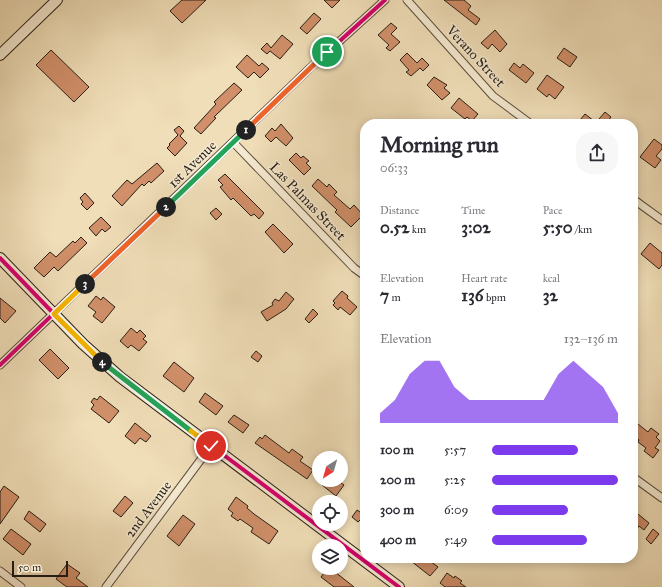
<!DOCTYPE html>
<html lang="en">
<head>
<meta charset="utf-8">
<style>
	body { margin:0; font-family:"IM FELL Great Primer",serif; background:#f7f7f7; color:#2b2b33; height:100vh; display:flex; flex-direction:column; font-size:15px; white-space:nowrap }
	* { box-sizing:border-box; margin:0 }
	p { font-size:13px; color:#7c7c81 }
	.icon { flex:none; width:22px; height:22px; fill:none; stroke:currentColor; stroke-width:2; stroke-linecap:round; stroke-linejoin:round }
	.map { position:relative; flex:1; overflow:hidden }
	.drawer { position:absolute; left:360px; top:119px; width:278px; height:444px; display:flex; flex-direction:column; background:#fff; border-radius:16px; box-shadow:0 2px 10px #0003 }
	.drawer>* { flex:none }
	.needle { width:26px; rotate:217deg }
	.fabs { position:absolute; left:312px; top:451px; display:grid; gap:8px }
	.fabs a { display:grid; place-items:center; width:36px; height:36px; border-radius:50%; background:#fff; box-shadow:0 2px 10px #0003; font-size:20px }
	.scale { position:absolute; left:12px; bottom:10px; width:56px; box-sizing:border-box; padding-left:4px; border:2px solid #281e16; border-top:0; font-size:11px; line-height:14px; white-space:nowrap; color:#281e16; -webkit-text-stroke:3px #f5ead1; paint-order:stroke }
	.pin { position:absolute; display:grid; place-items:center; width:34px; height:34px; color:#fff; margin:-17px; border:2px solid #fff; border-radius:50%; box-shadow:0 1px 4px #0007 }
	.km { position:absolute; width:20px; height:20px; margin:-10px; border-radius:50%; background:#222; color:#fff; font-size:11px; line-height:20px; text-align:center }
	.round { display:grid; place-items:center; flex:none; width:42px; height:42px; border-radius:16px; background:#f7f7f7 }
	.head { display:flex; align-items:center; justify-content:space-between; height:68px; padding:0 20px }
	h1 { font-size:22px; font-weight:800; line-height:30px }
	.stats { display:grid; grid-template-columns:repeat(3,1fr); gap:6px; height:68px; padding:4px 20px }
	.stats div { display:grid; align-content:center }
	.stats b { font-size:17px; font-weight:800 }
	.stats small { font-size:11px; font-weight:400 }
	.stats p { font-size:11px }
	.chart { height:112px; padding:8px 20px }
	.chart p { display:flex; justify-content:space-between }
	.chart svg { width:100%; height:72px; margin-top:4px; fill:#7c3aed; opacity:.7 }
	ul { padding:0 20px; list-style:none; font-size:13px }
	li { display:grid; grid-template-columns:64px 48px 1fr; align-items:center; height:30px }
	li i { height:10px; border-radius:5px; background:#7c3aed }
	.map>svg:first-child { display:block }
</style>
</head>
<body>
<div class="map">
<svg width="662" height="587" viewBox="0 0 662 587">
	<rect width="100%" height="100%" fill="#f0deb8"/>
	<filter id="stains"><feTurbulence type="fractalNoise" baseFrequency=".005" numOctaves="4"/><feColorMatrix values="0 0 0 0 .2 0 0 0 0 .09 0 0 0 0 .02 0 0 0 .5 -.17"/></filter>
	<radialGradient id="worn" r=".72"><stop offset=".6" stop-color="#630" stop-opacity="0"/><stop offset="1" stop-color="#630" stop-opacity=".3"/></radialGradient>
	<path fill="#d1906a" stroke="#281e16" d="M182 0H206L182 23 170 11Z
		M324 0H340L332 8Z
		M444 0H464L471 6 468 10 480 19 476 25Z
		M314 13 321 19 307 34 300 28Z
		M391 23 397 28 391 34 400 42 390 51 386 48 389 45 378 35Z
		M495 30 507 44 500 52 492 44 488 49 481 43Z
		M282 35 293 44 280 59 270 51 267 54 261 49 267 43 271 48Z
		M564 48 577 57 570 67 557 58Z
		M51 50 89 87 74 102 36 65Z
		M407 53 417 63 422 58 429 65 423 71 420 68 411 76 406 72 409 70 400 60Z
		M247 55 259 66 262 63 269 69 260 78 254 72 248 78 236 67Z
		M514 63 520 68 523 64 534 73 526 83 509 70Z
		M547 75 564 87 555 99 549 94 547 97 537 89Z
		M434 77 447 85 444 88 450 93 442 100 427 85Z
		M234 83 242 90 214 117 216 118 201 134 194 128 216 104 214 102Z
		M459 98 478 114 472 121 467 117 465 119 451 108Z
		M605 112 611 117 606 124 599 119Z
		M585 114 598 124H585L580 120Z
		M281 124 293 138 286 146 276 137 271 142 265 136 272 128 275 131Z
		M179 126 184 131 180 136 187 143 175 156 167 148 170 145 169 144 178 135 174 130Z
		M654 139 662 145V149L656 156 661 160 655 168 640 157Z
		M296 153 301 158 303 156 309 161 306 163 311 168 304 175 289 160Z
		M157 163 164 171 151 183 149 181 144 186 142 184 122 206 112 196 127 180 132 184Z
		M225 174 264 213 259 219 254 214 251 216 233 198 231 200 220 187 223 185 218 180Z
		M318 179 327 187 329 184 337 192 334 195 350 209 354 205 363 215 351 227 335 212 337 210 312 186Z
		M85 193 94 203 87 210 81 204 83 202 80 198Z
		M216 208 222 214 216 220 210 213Z
		M101 217 111 227 105 232 102 229 96 236 89 228Z
		M273 224 293 244 284 253 265 232Z
		M81 237 87 243 58 271 54 267 44 277 34 268 50 252 56 257 73 241 75 243Z
		M650 243 662 253V265L659 269 641 254Z
		M342 291 348 296 347 298 357 307 350 315 340 307 338 310 333 305 335 303 333 301Z
		M286 292 294 299 286 309 267 321 261 312 273 305 272 303 275 299 279 301Z
		M96 296 101 300 103 297 115 307 102 323 93 316 96 312 88 306Z
		M0 298 16 311 5 323 0 318Z
		M313 309 318 314 309 323 305 319Z
		M131 328 137 333 140 330 146 336 143 339 147 342 139 351 131 345 128 348 120 341Z
		M50 349 69 368 58 379 39 360Z
		M256 351 262 356 258 362 251 357Z
		M174 362 194 378 184 392 163 376Z
		M205 393 223 406 216 415 199 402Z
		M100 396 119 411 109 423 91 409 94 405 91 402 94 398 97 400Z
		M234 415 249 425 243 433 228 422Z
		M633 420 648 432 651 428 659 434 656 437 660 441 655 448 659 450 653 458 644 451 646 448 638 442 639 440 633 435Z
		M135 423 151 436 146 442 140 438 135 444 125 436Z
		M265 435 289 453 292 449 303 457 300 461 313 470 307 479 255 443 260 437 262 439Z
		M319 480H337L344 485 336 496 322 485 324 483Z
		M4 486 19 497 0 524V492Z
		M125 496 133 503 121 517 113 511Z
		M236 497 248 506 247 508 254 514 278 531 269 544 251 532 253 528 240 519 238 521 231 516 233 513 228 509Z
		M365 505V520L362 518 358 522 352 517 357 510 360 512Z
		M633 510 649 523 644 530 639 526 637 529 633 525Z
		M29 511 46 524 40 532 24 519Z
		M183 515 195 524 179 546 167 536Z
		M11 529 31 544 23 555 3 539Z
		M653 529 659 534 651 544 646 539Z
		M414 558H426L438 567 430 576 411 561Z
		M67 564 80 573 76 578 88 587H67L56 579Z
		M317 568H330L354 587H334L321 577 324 573Z
		M447 573 454 578 455 576 462 581 460 583 466 587H445L440 583Z"/>
	<g fill="none" stroke-linecap="round" stroke-linejoin="round">
		<g stroke="#5a4e3e" stroke-width="9">
			<path id="street" d="M407 0 493 96 531 124
				M233 142 354 268 365 276
				M633 199 662 220
				M0 365 310 68 385 0
				M633 477 662 498
				M0 571 21 587
				M106 587 211 446"/>
		</g>
		<g stroke="#281e16" stroke-width="12">
			<path id="secondary" d="M0 55 57 0
				M0 258 83 344 120 377 399 587"/>
		</g>
		<use href="#street" stroke="#f5ead1" stroke-width="7"/>
		<use href="#secondary" stroke="#f5ead1" stroke-width="10"/>
		<g stroke="#f5ead1" stroke-width="6">
			<path id="cycleway" d="M0 258 83 344 120 377 399 587
				M0 365 310 68 385 0"/>
		</g>
		<use href="#cycleway" stroke="#d6006c" stroke-width="4"/>
	</g>
	<g fill="none" stroke-linecap="round" stroke-linejoin="round">
		<g stroke="#fff" stroke-width="8">
			<path id="split-1" d="M246 130 327 52"/>
		</g>
		<g stroke="#fff" stroke-width="8">
			<path id="split-2" d="M166 207 246 130"/>
		</g>
		<g stroke="#fff" stroke-width="8">
			<path id="split-3" d="M85 284 166 207"/>
		</g>
		<g stroke="#fff" stroke-width="8">
			<path id="split-4" d="M85 284 54 314 102 362"/>
		</g>
		<g stroke="#fff" stroke-width="8">
			<path id="split-5" d="M102 362 191 431"/>
		</g>
		<g stroke="#fff" stroke-width="8">
			<path id="split-6" d="M191 431 211 446"/>
		</g>
		<use href="#split-1" stroke="#f0652b" stroke-width="5"/>
		<use href="#split-2" stroke="#22a559" stroke-width="5"/>
		<use href="#split-3" stroke="#f0652b" stroke-width="5"/>
		<use href="#split-4" stroke="#f5b400" stroke-width="5"/>
		<use href="#split-5" stroke="#22a559" stroke-width="5"/>
		<use href="#split-6" stroke="#f5b400" stroke-width="5"/>
	</g>
	<g text-anchor="middle" stroke-width="3" stroke-linejoin="round" paint-order="stroke">
		<g font-size="14" fill="#281e16" stroke="#f5ead1">
			<text transform="translate(476 56) rotate(47)" y="5">Verano Street</text>
			<text transform="translate(192 164) rotate(-44)" y="5">1st Avenue</text>
			<text transform="translate(308 201) rotate(46)" y="5">Las Palmas Street</text>
			<text transform="translate(148 509) rotate(-53)" y="5">2nd Avenue</text>
		</g>
	</g>
	<rect width="100%" height="100%" filter="url(#stains)"/>
	<rect width="100%" height="100%" fill="url(#worn)"/>
</svg>
<div class="fabs">
<a><svg class="needle" viewBox="-14 -14 28 28"><path d="M0-13l5 13h-10z" fill="#e53935"/><path d="M0 13l5-13h-10z" fill="#7c7c81"/></svg></a>
<a><svg class="icon" aria-label="locate" viewBox="0 0 24 24"><circle cx="12" cy="12" r="6"/><path d="M12 2v4M12 18v4M2 12h4M18 12h4"/></svg></a>
<a><svg class="icon" aria-label="layers" viewBox="0 0 24 24"><path d="M12 4l9 5-9 5-9-5zM3 14l9 5 9-5"/></svg></a>
</div>
<div class="scale">50 m</div>
<div class="pin" style="left:327px;top:52px;background:#1e9e55"><svg class="icon" aria-label="arrive" viewBox="0 0 24 24"><path d="M6 21V4h12l-3 4 3 4H6"/></svg></div>
<div class="pin" style="left:211px;top:446px;background:#d93025"><svg class="icon" aria-label="check" viewBox="0 0 24 24"><path d="M5 12l5 5 9-10"/></svg></div>
<b class="km" style="left:246px;top:130px">1</b>
<b class="km" style="left:166px;top:207px">2</b>
<b class="km" style="left:85px;top:284px">3</b>
<b class="km" style="left:102px;top:362px">4</b>
<section class="drawer">
<div class="head"><div><h1>Morning run</h1><p>06:33</p></div><a class="round"><svg class="icon" aria-label="share" viewBox="0 0 24 24"><path d="M12 15V3M7 8l5-5 5 5M5 13v7h14v-7"/></svg></a></div>
<div class="stats">
<div><p>Distance</p><b>0.52<small> km</small></b></div>
<div><p>Time</p><b>3:02</b></div>
<div><p>Pace</p><b>5:50<small> /km</small></b></div>
</div>
<div class="stats">
<div><p>Elevation</p><b>7<small> m</small></b></div>
<div><p>Heart rate</p><b>136<small> bpm</small></b></div>
<div><p>kcal</p><b>32</b></div>
</div>
<div class="chart"><p><span>Elevation</span>132–136 m</p>
<svg viewBox="0 0 160 44" preserveAspectRatio="none"><path d="M0 44V38L10 30L20 14L30 6L40 6L50 22L60 30L70 30L80 30L90 30L100 30L110 30L120 14L130 6L140 14L150 22L160 38V44z"/></svg>
</div>
<ul>
<li><b>100 m</b>5:57<i style="width:68%"></i></li>
<li><b>200 m</b>5:25<i style="width:100%"></i></li>
<li><b>300 m</b>6:09<i style="width:60%"></i></li>
<li><b>400 m</b>5:49<i style="width:75%"></i></li>
</ul>
</section>
</div>
</body>
</html>
